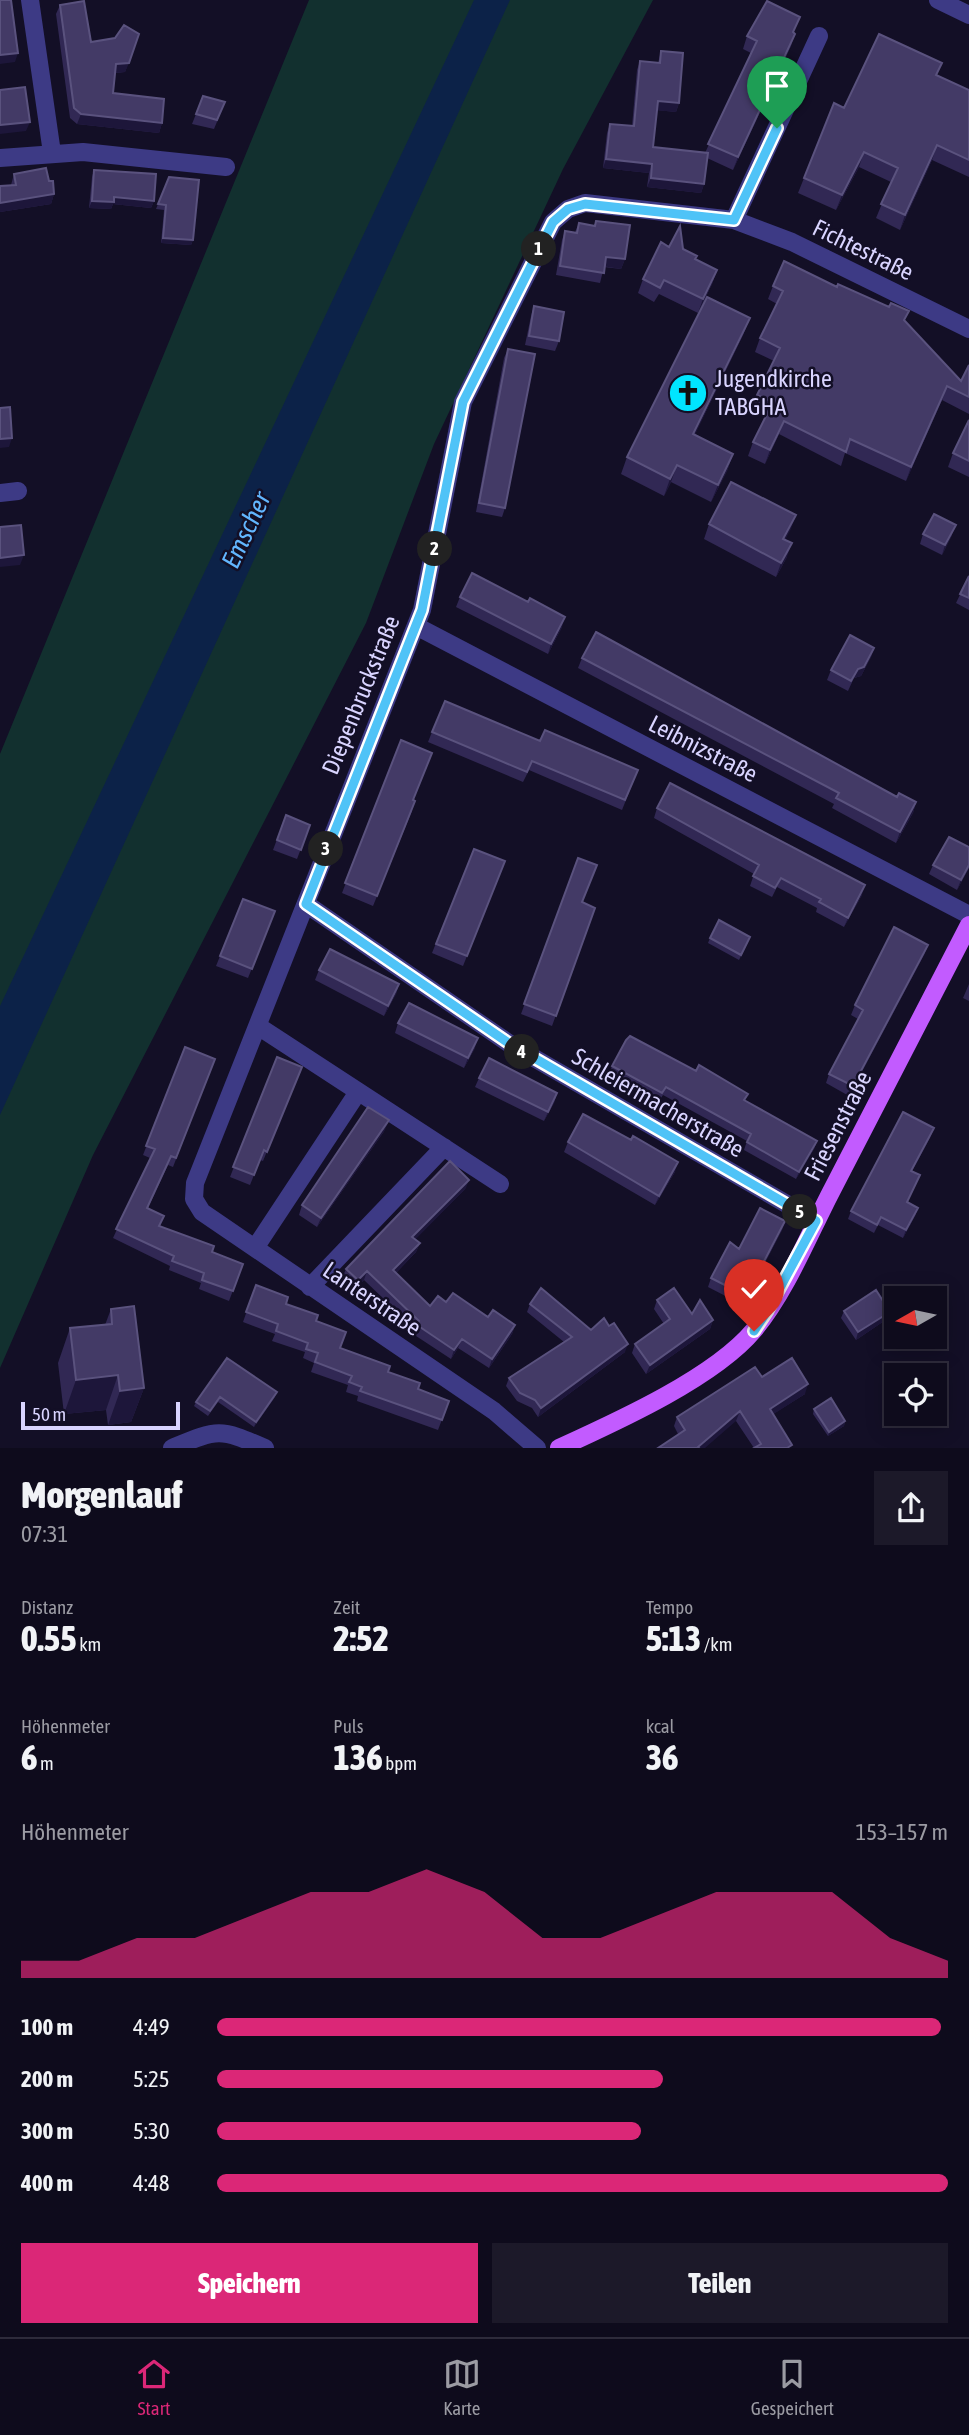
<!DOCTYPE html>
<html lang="de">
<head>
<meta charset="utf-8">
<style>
	body { margin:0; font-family:"Asap Condensed",sans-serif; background:#1c1929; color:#f1f3f6; height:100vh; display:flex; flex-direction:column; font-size:26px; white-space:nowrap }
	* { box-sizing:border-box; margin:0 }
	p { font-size:23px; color:#9b9ba3 }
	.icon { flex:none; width:38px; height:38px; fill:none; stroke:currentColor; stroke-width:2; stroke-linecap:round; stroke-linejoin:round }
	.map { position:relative; height:1448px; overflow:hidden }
	.side { display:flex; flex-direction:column; background:#0e0b1c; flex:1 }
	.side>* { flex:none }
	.needle { width:46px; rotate:261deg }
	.fabs { position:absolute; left:884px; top:1286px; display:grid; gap:14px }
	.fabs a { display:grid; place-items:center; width:63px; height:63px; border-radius:0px; background:#0e0b1c; box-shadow:0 4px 18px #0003,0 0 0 2px #2e2b3b; font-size:35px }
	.scale { position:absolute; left:21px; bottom:18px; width:159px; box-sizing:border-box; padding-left:7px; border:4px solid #d9d4ff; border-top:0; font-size:19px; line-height:24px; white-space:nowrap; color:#d9d4ff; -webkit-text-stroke:5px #130f26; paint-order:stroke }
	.pin { position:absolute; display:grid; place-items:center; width:60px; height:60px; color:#fff; margin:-72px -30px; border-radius:50% 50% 50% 0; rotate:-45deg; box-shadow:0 0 7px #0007 }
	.pin .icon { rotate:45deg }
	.km { position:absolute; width:35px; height:35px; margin:-18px; border-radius:50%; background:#222; color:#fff; font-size:19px; line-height:35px; text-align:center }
	.round { display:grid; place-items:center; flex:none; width:74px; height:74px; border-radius:0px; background:#1c1929 }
	.head { display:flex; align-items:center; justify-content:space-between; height:119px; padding:0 21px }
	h1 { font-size:38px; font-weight:800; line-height:52px }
	.stats { display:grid; grid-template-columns:repeat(3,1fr); gap:10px; height:119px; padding:7px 21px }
	.stats div { display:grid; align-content:center }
	.stats b { font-size:35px; font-weight:800 }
	.stats small { font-size:19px; font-weight:400 }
	.stats p { font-size:19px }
	.chart { height:196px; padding:14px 21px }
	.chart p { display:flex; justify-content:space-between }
	.chart svg { width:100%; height:126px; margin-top:7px; fill:#db2777; opacity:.7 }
	.primary-button { display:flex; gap:14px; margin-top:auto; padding:14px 21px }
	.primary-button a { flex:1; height:80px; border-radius:0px; background:#db2777; color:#fff; font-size:28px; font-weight:800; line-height:80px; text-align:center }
	.primary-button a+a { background:#1c1929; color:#f1f3f6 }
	ul { padding:0 21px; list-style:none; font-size:23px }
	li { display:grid; grid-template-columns:112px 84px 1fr; align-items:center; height:52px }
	li i { height:18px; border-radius:9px; background:#db2777 }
	.tab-bar { display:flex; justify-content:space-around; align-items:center; height:98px; border-top:2px solid #2e2b3b; background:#0e0b1c; font-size:19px; color:#9b9ba3 }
	.tab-bar a { display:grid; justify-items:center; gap:4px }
	.tab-bar .current { color:#db2777 }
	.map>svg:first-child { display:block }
</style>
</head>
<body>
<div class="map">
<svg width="969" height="1448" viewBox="0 0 969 1448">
	<rect width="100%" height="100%" fill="#130f26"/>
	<path fill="#12302f" d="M309 0H653L563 169 434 444 366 623 93 1155 0 1368V754Z"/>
	<path fill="#0c2248" d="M474 0H510L0 1115V1006Z"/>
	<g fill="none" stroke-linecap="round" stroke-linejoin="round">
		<path stroke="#3d3a85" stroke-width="18" d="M30 0 52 153
			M938 0 969 15
			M0 158 83 152 226 167
			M734 220 819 36
			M0 493 18 491
			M416 626 969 915
			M306 904 510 1044 816 1221
			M258 1026 500 1184
			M255 1248 358 1092
			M310 1287 444 1147
			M172 1448C218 1429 219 1428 265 1448
			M537 1448 494 1411 202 1212 194 1199 195 1183 422 610 463 402 553 222 568 209 585 203 734 220 792 242 969 329"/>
		<path stroke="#c25bff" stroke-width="18" d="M559 1448C616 1422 714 1378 754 1330 786 1292 809 1234 832 1190 877 1102 923 1014 969 925"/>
	</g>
	<path fill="#312854" d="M60 5 91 42 139 34 125 72 115 73 113 93 162 123 159 133 77 124 70 118 56 14Z
		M794 33 791 46 733 170 707 158 704 184 701 193 647 187 649 173 603 168 607 133 610 124 632 126 637 70 640 61 658 63 661 51 679 103 676 112 657 110 653 147 705 153 751 53 743 49 747 36Z
		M937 75 969 90V177L932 160 900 230 876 218 891 182 859 167 836 210 798 193 804 178 844 108Z
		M221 112 214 129 192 124 196 114Z
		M94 170 154 201 151 208 113 204 111 209 89 208 92 177Z
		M14 174 49 181 54 194 51 204 0 212V186L11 185Z
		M169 177 193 240 191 245 161 243 164 210 156 209Z
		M596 221 625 259 621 269 604 267 600 283 556 275 562 240 565 231 575 232 579 223 594 226Z
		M669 247 683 249 696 260 717 270 712 284 698 313 659 294 654 302 638 293 643 279Z
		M773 286 905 321 961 381 969 365V414L942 400 906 481 845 453 841 466 779 434 765 464 748 456 753 442 766 415 752 408 757 395 774 361 755 352 760 338 777 304 768 299Z
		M534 306 559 341 555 351 525 345 531 316Z
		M750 318 743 335 695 434 733 454 727 471 711 502 671 482 664 496 621 474 627 457Z
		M508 349 505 508 502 517 476 512 504 358Z
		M969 420V477L948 467 953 453Z
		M796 515 785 540 787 557 776 577 704 539 709 524Z
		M923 534 952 535 942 555 920 544Z
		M969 576V610L956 603Z
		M460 597 562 627 548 654 456 607Z
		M874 648 871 657 861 676 854 678 848 691 827 680 831 670Z
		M582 658 897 797 916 802 913 813 896 843 832 808 834 804 578 668Z
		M432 732 540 741 638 770 622 810 529 770 523 782 428 742Z
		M401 740 413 800 412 811 373 906 342 893Z
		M657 808 862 895 844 927 816 912 817 908 777 887 772 897 750 886 754 874 654 818Z
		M286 815 310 825 297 859 273 850Z
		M474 849 505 861 463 966 432 953Z
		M578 858 597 865 582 902 595 908 552 1026 521 1014Z
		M933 865 969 868 957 890 929 874Z
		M243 899 275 911 248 978 216 966Z
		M710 938 748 942 739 960 708 943Z
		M928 945 924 955 849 1096 826 1083 829 1074 858 1019 851 1015 855 1005Z
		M319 970 399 984 396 994 384 1016 315 980Z
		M969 984V1001L963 998Z
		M398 1023 475 1048 464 1068 395 1033Z
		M185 1047 215 1059 173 1167 168 1165 148 1208 160 1227 212 1252 243 1264 229 1301 199 1289 201 1283 169 1270 170 1266 113 1238 150 1158 143 1155Z
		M277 1057 302 1067 263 1161 260 1160 250 1185 230 1177Z
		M612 1066 696 1071 748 1094 745 1101 817 1141 814 1149 796 1179 744 1150 747 1141 663 1095 659 1101 609 1074Z
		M479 1078 557 1093 554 1103 544 1121 475 1087Z
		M385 1130 317 1227 299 1215 302 1205Z
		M931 1136 912 1171 920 1175 907 1202 918 1208 915 1216 903 1238 878 1225 874 1233 848 1219 851 1211Z
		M568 1142 675 1172 655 1205 564 1152Z
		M466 1188 415 1239 420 1243 416 1252 396 1273 430 1306 446 1302 488 1317 515 1325 512 1334 489 1368 458 1348 451 1359 413 1334 415 1329 364 1280 355 1289 342 1278 346 1269Z
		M785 1221 782 1230 743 1305 708 1287 711 1278 739 1249Z
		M256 1285 316 1321 340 1348 388 1372 418 1389 449 1401 438 1430 357 1401 358 1396 346 1392 348 1385 311 1372 314 1363 303 1358 305 1352 272 1341 275 1334 243 1322Z
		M657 1300 692 1314 713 1320 710 1329 646 1374 632 1353 635 1344 664 1324 654 1309Z
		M530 1304 591 1330 625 1352 538 1417 532 1408 517 1401 506 1386 509 1378 564 1342 527 1312Z
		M111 1309 144 1388 131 1422 108 1425 106 1410 64 1414 58 1363 70 1328 105 1325Z
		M844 1311 887 1319 856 1340 841 1318Z
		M227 1358 275 1397 254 1427 218 1402 208 1416 194 1406 196 1402Z
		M762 1377 805 1394 773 1414 792 1445 754 1448 736 1421 678 1434 674 1426 677 1417Z
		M896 1386V1414H901L897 1417 884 1398 886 1393Z
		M814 1409 845 1421 844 1426 828 1436 813 1414Z"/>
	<path fill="#1d163a" d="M795 34 791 46 733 170 738 157Z
		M18 53 15 62 0 64V55Z
		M129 63 125 72 113 73 116 64Z
		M658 101 679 103 676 112 654 110Z
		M81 114 162 123 159 133 77 124Z
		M30 122 26 131 0 134V125Z
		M937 145 932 160 900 230 905 215Z
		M864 152 859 167 836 210 842 195Z
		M606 159 652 164 649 173 603 168Z
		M651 178 704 184 701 193 647 187Z
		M54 194 51 204 0 212V203Z
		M114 197 154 201 151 208 113 204 111 209 89 208 92 201Z
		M163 238 193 240 191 245 161 243Z
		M606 257 625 259 621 269 602 266Z
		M717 270 712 284 698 313 703 299Z
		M750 318 743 335 687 451 693 434Z
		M947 386 942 400 906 481 911 467Z
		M784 421 779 434 765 464 770 450Z
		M12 438 9 447 0 448V439Z
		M733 454 727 471 711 502 718 485Z
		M677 465 671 482 664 496 670 479Z
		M796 515 791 529 778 553 783 539Z
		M956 525 952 535 942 555 945 545Z
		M792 543 787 557 776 577 781 563Z
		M24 555 20 565 0 567V558Z
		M565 617 562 627 548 654 551 644Z
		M874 648 871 657 861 676 854 678 848 691 858 669Z
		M916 802 913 813 896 843 900 832Z
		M969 865V868L957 890 961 880Z
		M865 885 862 895 844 927 848 918Z
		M928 945 924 955 849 1096 853 1086Z
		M399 984 396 994 384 1016 388 1006Z
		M478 1038 475 1048 464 1068 468 1058Z
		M557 1093 554 1103 544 1121 548 1112Z
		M389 1120 385 1130 317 1227 321 1218Z
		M934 1128 931 1136 908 1179 911 1171Z
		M817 1141 814 1149 796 1179 799 1172Z
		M678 1162 675 1172 655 1205 659 1196Z
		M469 1180 466 1188 409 1246 412 1237Z
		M918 1208 915 1216 903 1238 906 1230Z
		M785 1221 782 1230 743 1305 746 1296Z
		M420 1243 416 1252 390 1279 393 1270Z
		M367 1271 364 1280 355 1289 358 1280Z
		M890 1312 887 1319 856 1340 858 1332Z
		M713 1320 710 1329 646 1374 650 1365Z
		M515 1325 512 1334 489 1368 492 1359Z
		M462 1339 458 1348 451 1359 454 1350Z
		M628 1344 625 1352 538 1417 541 1408Z
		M118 1375 106 1410 64 1414 76 1380Z
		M808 1384 805 1394 766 1419 770 1409Z
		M144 1388 131 1422 108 1425 120 1391Z
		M277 1392 275 1397 254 1427 256 1422Z
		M740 1411 736 1421 705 1448H698Z
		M845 1421 844 1426 828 1436 829 1432Z"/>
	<path fill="#433a66" stroke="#5a527e" stroke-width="2" d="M0 0H11L18 53 0 55Z
		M84 1 91 42 115 38 124 25 139 34 129 63 116 64 113 93 164 99 162 123 81 114 74 108 60 5Z
		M767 1 800 17 793 32 795 34 738 157 708 144 757 41 747 36Z
		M879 34 942 63 936 75 969 90V160L937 145 905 215 881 204 898 168 864 152 842 195 804 178 834 103 844 108Z
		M661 51 683 53 679 103 658 101 653 147 708 153 704 184 651 178 652 164 606 159 610 124 634 126 640 61 660 63Z
		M25 87 30 122 0 125V90Z
		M203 96 225 102 217 120 196 114Z
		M46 168 49 181H53L54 194 0 203V186L16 185 14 174Z
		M94 170 156 174 154 201 114 197V202L92 201Z
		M169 177 199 180 193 240 163 238 166 205 158 204Z
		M596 221 630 225 625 259 606 257 604 273 560 266 565 231 577 233 579 223 595 226Z
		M680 226 683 249 697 256 695 259 717 270 703 299 664 280 660 288 643 279 661 242 669 247Z
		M784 261 837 287 838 284 889 307 891 303 909 311 904 320 961 381 969 365V397L947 386 911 467 850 439 846 452 784 421 770 450 753 442 773 402 757 395 780 348 760 338 783 291 773 286Z
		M707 297 750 318 693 434 733 454 718 485 677 465 670 479 627 457Z
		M534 306 564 312 559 341 529 336Z
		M508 349 535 354 505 508 479 503Z
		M10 407 12 438 0 439V408Z
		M969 420V461L953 453Z
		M731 482 796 515 783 539 792 543 781 563 709 524Z
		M934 514 956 525 945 545 923 534Z
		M21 525 24 555 0 558V527Z
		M472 573 528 602 530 598 565 617 551 644 460 597Z
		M969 576V598L960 594Z
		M596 632 897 797 899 793 916 802 900 832 836 798 839 793 582 658Z
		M850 635 874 648 864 667 858 669 851 681 831 670Z
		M445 701 540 741 545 730 638 770 625 800 532 761 527 772 432 732Z
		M401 740 432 753 413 800 415 801 377 896 345 883Z
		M670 783 865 885 848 918 819 902 821 899 781 878 775 888 753 876 759 865 657 808Z
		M286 815 310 825 301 850 277 840Z
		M949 837 969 847V865L961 880 933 865Z
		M474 849 505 861 467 956 436 944Z
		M578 858 597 865 582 902 595 908 556 1016 524 1004Z
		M243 899 275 911 252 969 220 956Z
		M719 920 750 937 741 955 710 938Z
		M894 927 928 945 853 1086 829 1074 863 1010 855 1005Z
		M330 949 399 984 388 1006 319 970Z
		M409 1003 478 1038 468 1058 398 1023Z
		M630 1036 696 1071 699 1065 748 1094 744 1100 817 1141 799 1172 747 1142 751 1134 666 1087 662 1093 612 1066 626 1040Z
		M185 1047 215 1059 176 1158 171 1156 147 1208 164 1216 159 1226 214 1246 212 1252 243 1264 233 1291 202 1280 204 1273 172 1261 174 1256 116 1229 155 1149 146 1146Z
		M277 1057 302 1067 267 1152 264 1150 254 1175 233 1167Z
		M489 1058 557 1093 548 1112 479 1078Z
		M368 1107 389 1120 321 1218 302 1205Z
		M903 1112 934 1128 911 1171 920 1175 907 1202 918 1208 906 1230 881 1217 877 1225 851 1211Z
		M583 1114 631 1140 633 1136 678 1162 659 1196 568 1142Z
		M450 1161 469 1180 412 1237 420 1243 393 1270 430 1306 438 1296 446 1302 453 1293 488 1317 493 1310 515 1325 492 1359 462 1339 454 1350 417 1325 419 1321 367 1271 358 1280 346 1269Z
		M760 1208 785 1221 746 1296 711 1278 730 1242 739 1249Z
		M256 1285 288 1297 286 1304 318 1315 316 1321 346 1332 340 1348 390 1366 388 1372 420 1383 418 1389 449 1401 442 1420 360 1391 362 1387 349 1382 352 1376 315 1362 318 1353 306 1349 308 1343 276 1331 278 1324 246 1312Z
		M541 1288 591 1330 604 1318 609 1326 614 1323 628 1344 541 1408 535 1400 520 1393 509 1378 572 1337 530 1304Z
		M674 1288 692 1314 700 1300 713 1320 650 1365 635 1344 670 1319 657 1300Z
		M876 1290 890 1312 858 1332 844 1311Z
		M134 1306 144 1388 120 1391 118 1375 76 1380 70 1328 112 1324 111 1309Z
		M227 1358 277 1392 256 1422 220 1397 210 1411 196 1402Z
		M792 1358 808 1384 770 1409 792 1445 787 1448H754L761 1444 740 1411 698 1447 699 1448H658L685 1430 677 1417 755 1367 762 1377Z
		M896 1386V1408L886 1393Z
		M831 1398 845 1421 829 1432 814 1409Z"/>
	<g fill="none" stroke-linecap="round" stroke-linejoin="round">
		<g stroke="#fff" stroke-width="14">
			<path id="route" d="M754 1331 768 1310 816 1221 510 1044 306 904 422 610 463 402 553 222 568 209 585 204 734 220 777 128"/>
		</g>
		<use href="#route" stroke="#4fc3f7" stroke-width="9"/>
	</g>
	<defs>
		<g id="church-disc" transform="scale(2.0125)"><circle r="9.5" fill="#00e5ff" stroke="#130f26"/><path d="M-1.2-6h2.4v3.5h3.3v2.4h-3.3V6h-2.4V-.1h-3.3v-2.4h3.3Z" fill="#111"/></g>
	</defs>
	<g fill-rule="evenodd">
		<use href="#church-disc" x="688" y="393"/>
	</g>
	<g text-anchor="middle" stroke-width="5" stroke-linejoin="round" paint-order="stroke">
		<g font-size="24" fill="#d9d4ff" stroke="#130f26">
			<text transform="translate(863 250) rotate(26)" y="8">Fichtestraße</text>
			<text transform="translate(361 695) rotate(-68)" y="8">Diepenbruckstraße</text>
			<text transform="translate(703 749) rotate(27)" y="8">Leibnizstraße</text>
			<text transform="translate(658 1103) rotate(30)" y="8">Schleiermacherstraße</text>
			<text transform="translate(838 1126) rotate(-63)" y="8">Friesenstraße</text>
			<text transform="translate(372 1299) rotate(34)" y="8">Lanterstraße</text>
		</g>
		<g font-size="24" fill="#d9d4ff" stroke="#130f26" text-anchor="start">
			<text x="715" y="387">Jugendkirche<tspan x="715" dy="28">TABGHA</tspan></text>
		</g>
		<g font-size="26" font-style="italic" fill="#62b6ff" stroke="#130f26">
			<text transform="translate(246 530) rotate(-65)" y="9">Emscher</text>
		</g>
	</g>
</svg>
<div class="fabs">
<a><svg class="needle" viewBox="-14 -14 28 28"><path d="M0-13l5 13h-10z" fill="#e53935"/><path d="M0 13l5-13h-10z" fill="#9b9ba3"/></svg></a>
<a><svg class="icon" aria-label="locate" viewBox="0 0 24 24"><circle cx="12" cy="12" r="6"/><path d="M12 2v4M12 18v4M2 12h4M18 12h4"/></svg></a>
</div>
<div class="scale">50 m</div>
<div class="pin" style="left:777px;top:128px;background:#1e9e55"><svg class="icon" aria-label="arrive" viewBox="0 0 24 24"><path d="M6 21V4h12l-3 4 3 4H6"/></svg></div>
<div class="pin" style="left:754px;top:1331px;background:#d93025"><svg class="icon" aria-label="check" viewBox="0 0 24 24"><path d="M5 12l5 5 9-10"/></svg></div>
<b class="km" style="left:539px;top:249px">1</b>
<b class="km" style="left:435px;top:549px">2</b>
<b class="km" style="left:326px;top:849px">3</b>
<b class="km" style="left:522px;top:1052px">4</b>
<b class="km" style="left:800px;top:1212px">5</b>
</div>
<section class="side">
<div class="head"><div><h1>Morgenlauf</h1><p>07:31</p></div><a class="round"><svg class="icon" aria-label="share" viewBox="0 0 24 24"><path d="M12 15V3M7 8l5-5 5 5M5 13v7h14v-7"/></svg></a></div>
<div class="stats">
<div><p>Distanz</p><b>0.55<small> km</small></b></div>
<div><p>Zeit</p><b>2:52</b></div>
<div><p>Tempo</p><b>5:13<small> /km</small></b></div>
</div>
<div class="stats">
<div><p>Höhenmeter</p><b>6<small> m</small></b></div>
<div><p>Puls</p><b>136<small> bpm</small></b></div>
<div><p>kcal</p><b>36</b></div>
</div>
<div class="chart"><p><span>Höhenmeter</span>153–157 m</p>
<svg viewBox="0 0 160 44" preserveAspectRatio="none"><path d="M0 44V38L10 38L20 30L30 30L40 22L50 14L60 14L70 6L80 14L90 30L100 30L110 22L120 14L130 14L140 14L150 30L160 38V44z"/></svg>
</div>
<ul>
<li><b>100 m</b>4:49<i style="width:99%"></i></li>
<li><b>200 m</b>5:25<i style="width:61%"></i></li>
<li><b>300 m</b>5:30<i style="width:58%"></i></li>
<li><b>400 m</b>4:48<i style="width:100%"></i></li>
</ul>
<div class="primary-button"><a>Speichern</a><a>Teilen</a></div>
</section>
<nav class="tab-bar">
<a class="current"><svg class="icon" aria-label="home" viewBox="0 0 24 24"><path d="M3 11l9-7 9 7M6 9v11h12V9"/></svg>Start</a>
<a><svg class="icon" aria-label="map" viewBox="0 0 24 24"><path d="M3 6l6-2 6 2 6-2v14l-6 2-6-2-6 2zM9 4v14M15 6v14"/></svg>Karte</a>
<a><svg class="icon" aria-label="saved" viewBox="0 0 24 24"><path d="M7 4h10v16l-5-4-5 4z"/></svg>Gespeichert</a>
</nav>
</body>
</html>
